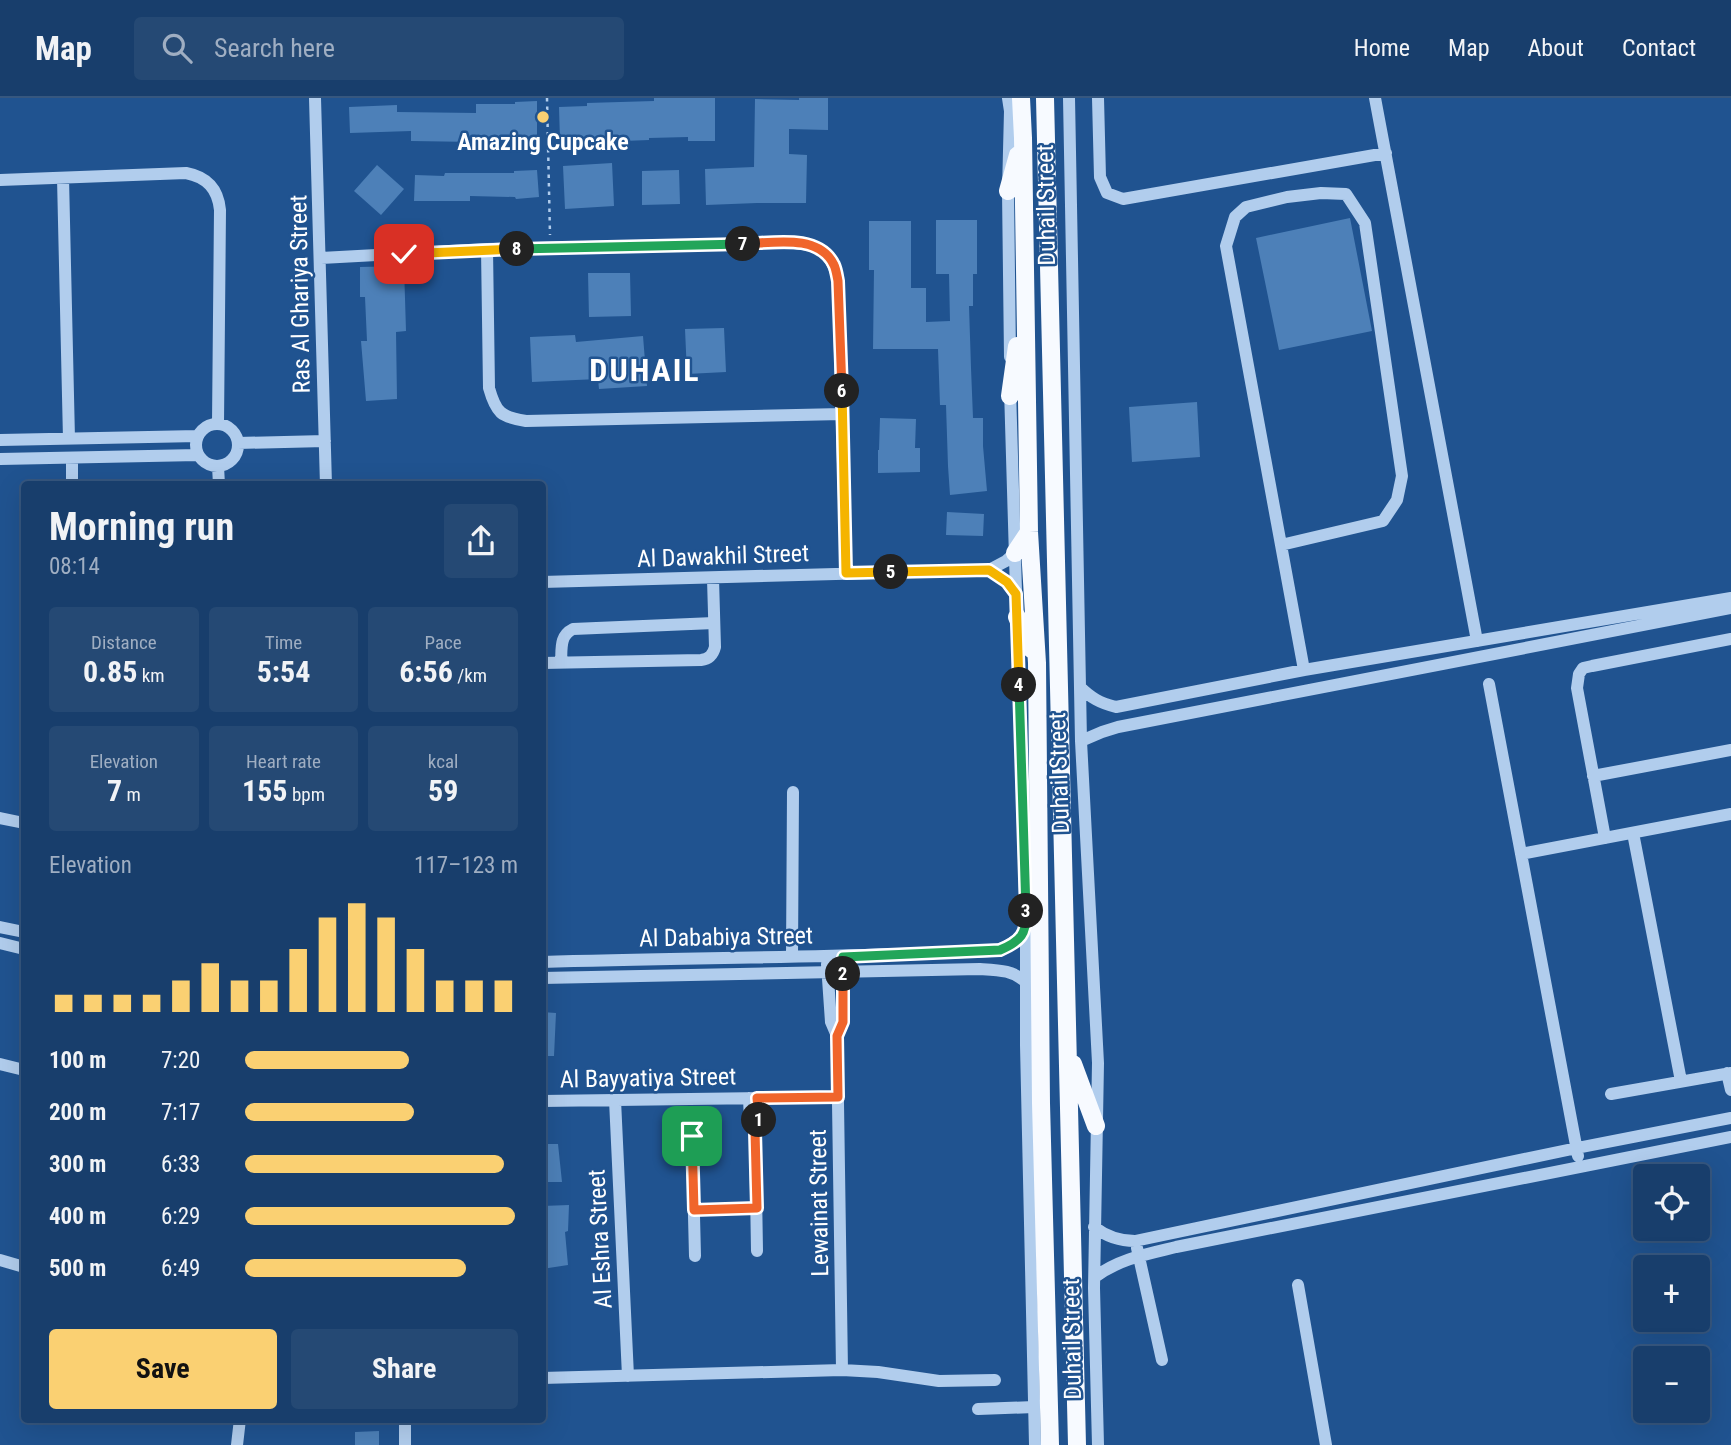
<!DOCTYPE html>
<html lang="en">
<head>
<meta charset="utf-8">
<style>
	body { margin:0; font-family:"Roboto Condensed",sans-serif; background:#254974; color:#f1f3f6; height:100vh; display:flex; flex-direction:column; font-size:26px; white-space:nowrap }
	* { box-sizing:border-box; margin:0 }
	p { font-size:23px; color:#9faec2 }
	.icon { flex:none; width:38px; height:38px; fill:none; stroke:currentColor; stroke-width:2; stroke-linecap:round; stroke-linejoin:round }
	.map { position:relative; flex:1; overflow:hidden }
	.side { position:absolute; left:21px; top:383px; width:525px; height:942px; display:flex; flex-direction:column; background:#183e6c; border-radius:7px; box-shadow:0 7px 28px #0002,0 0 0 2px #36577f }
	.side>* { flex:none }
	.tools { position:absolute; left:1633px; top:1066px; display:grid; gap:14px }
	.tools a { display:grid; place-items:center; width:77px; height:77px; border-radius:7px; background:#183e6c; box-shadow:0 7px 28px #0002,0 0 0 2px #36577f; font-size:35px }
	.pin { position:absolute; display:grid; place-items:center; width:60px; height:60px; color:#fff; margin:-30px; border-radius:14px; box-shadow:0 4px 10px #0006 }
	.km { position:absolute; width:35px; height:35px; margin:-18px; border-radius:50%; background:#222; color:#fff; font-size:19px; line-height:35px; text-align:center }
	.round { display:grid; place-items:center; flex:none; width:74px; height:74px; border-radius:7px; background:#254974 }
	.head { display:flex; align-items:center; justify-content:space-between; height:119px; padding:0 28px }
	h1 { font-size:38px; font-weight:700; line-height:52px }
	.figures { display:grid; grid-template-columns:repeat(3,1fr); gap:10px; height:119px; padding:7px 28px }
	.figures div { display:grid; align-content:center; border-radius:7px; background:#254974; text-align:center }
	.figures b { font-size:30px; font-weight:700 }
	.figures small { font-size:19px; font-weight:400 }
	.figures p { font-size:19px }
	.chart { height:196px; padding:14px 28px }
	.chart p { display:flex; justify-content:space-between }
	.chart svg { width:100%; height:126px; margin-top:7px; stroke:#fad072; stroke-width:6 }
	.primary-button { display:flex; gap:14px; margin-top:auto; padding:14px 28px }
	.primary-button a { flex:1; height:80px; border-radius:7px; background:#fad072; color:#111; font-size:28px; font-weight:700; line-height:80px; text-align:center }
	.primary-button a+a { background:#254974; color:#f1f3f6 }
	ul { padding:0 28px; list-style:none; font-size:23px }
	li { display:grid; grid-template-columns:112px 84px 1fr; align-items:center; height:52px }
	li i { height:18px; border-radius:9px; background:#fad072 }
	header { display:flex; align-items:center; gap:42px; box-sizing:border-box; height:98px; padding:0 35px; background:#183e6c; border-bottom:2px solid #36577f }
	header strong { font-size:33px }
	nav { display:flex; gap:38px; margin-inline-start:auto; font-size:24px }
	.search { width:490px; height:63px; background:#254974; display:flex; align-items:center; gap:18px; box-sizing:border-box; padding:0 24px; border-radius:7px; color:#9faec2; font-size:26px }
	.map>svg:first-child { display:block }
</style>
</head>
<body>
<header>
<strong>Map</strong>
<div class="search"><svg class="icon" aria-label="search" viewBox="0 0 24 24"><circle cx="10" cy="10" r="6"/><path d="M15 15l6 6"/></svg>Search here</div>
<nav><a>Home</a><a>Map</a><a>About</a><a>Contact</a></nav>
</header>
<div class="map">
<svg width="1731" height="1347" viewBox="0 0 1731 1347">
	<rect width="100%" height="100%" fill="#205390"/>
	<path fill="#4d80b8" d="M654 0H715V43H688V39L649 40V42L623 43H589V41L560 42 559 9 587 8V5L654 3Z
		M799 0H828V32L789 31V56L807 57 806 105H757L706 107 705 71 754 69 755 1 799 2Z
		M537 3V41L476 44 411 43V33L350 35 349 9 397 7V14L476 15V6H515V4Z
		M612 65 614 108 565 111 563 68Z
		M377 67 404 91 381 117 354 93Z
		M537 72 539 99 516 101 515 99 470 98V103H414L415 77 444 78 445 75H514V73Z
		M679 72 680 106 642 107V73Z
		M1350 120 1372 233 1279 252 1256 140Z
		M936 122H977V176H973V208H969L971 270 973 320H983V348L987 393 950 397 948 368 946 307H940L938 251H873L874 172H869V123H911V190H926V224L950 223 949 176H936Z
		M404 168 406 233 396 234 397 301 366 303 361 243H367L365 199H360V169Z
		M588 175H630L631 218 589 219Z
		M724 230 726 274 687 276 685 231Z
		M575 237 576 244 643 238 647 288 599 291 598 281 532 284 530 239Z
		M1197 304 1200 359 1132 364 1129 309Z
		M880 320 916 321 915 350H920V374L878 375V352H879Z
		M947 414 984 416 983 438 946 437Z
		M542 914 556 915 554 958H542Z
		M542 1046H558L562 1084H542Z
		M569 1107 568 1133 565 1134 568 1167 542 1171V1108Z
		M379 1333V1347H355V1334Z"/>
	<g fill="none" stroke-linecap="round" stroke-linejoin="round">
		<path stroke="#b1cded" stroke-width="2.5" stroke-dasharray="3.5 5" stroke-linecap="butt" d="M547 0 550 137"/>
		<path stroke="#b1cded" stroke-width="12" d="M315 0 326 387
			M1008 0 1010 13 1008 93 1010 259
			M1069 0 1081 643 1098 965 1094 1190 1098 1347
			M1098 0 1100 79 1107 95 1123 101 1386 55
			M1375 0 1477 543
			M63 80 69 341
			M0 82 186 75C207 79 218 91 220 112L218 326
			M487 151 489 290C496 315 501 319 526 323L842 316
			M321 160 487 151 792 145C821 146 831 154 838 182L846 475
			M1010 291 1026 830V947L1035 1347
			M196 347a21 21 0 1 1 42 0a21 21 0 1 1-42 0Z
			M0 342 198 338
			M238 345 325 343
			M72 360V387
			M0 361 198 357
			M218 368 219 387
			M1281 447 1383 423 1397 402 1402 378 1365 125 1346 96 1321 95 1287 99 1246 109 1235 119 1226 148 1304 572
			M542 484C692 481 840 475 989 472L1006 463 1015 455
			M542 565 701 562C709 561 713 557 715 549L713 481
			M561 565C562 551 559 538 573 531L714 525
			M1489 586 1578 1058
			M1080 589C1091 600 1100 605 1116 609L1304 572 1731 500
			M1081 643 1102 634 1118 629 1731 510
			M1593 678 1731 652
			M0 720 24 725
			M1633 735 1681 983
			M1605 740 1577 590 1579 576 1583 570 1592 568 1731 541
			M1521 756 1731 716
			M0 829 24 834
			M0 845 24 851
			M792 858 793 694
			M542 864C692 860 842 859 991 853 1007 851 1018 844 1026 830
			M827 866 831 924 837 938
			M542 880 980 871C999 872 1013 872 1027 885
			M0 966 24 972
			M1727 975 1731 992
			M1611 996 1731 975
			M749 1000 750 1024 755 1033
			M615 1002 628 1278
			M542 1003 838 999
			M692 1038 695 1158
			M694 1112 757 1110
			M1094 1129C1107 1139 1119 1143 1135 1143L1577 1050 1731 1020
			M1137 1150 1162 1262
			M757 1153 755 1033 759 1024 757 1000
			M0 1162 24 1169
			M1095 1179C1119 1161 1147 1156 1176 1149L1731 1039
			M1298 1187 1326 1347
			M842 1272 837 938 843 924V868
			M542 1280 842 1272 878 1274 939 1283 995 1282
			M978 1311 1034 1309
			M405 1321V1347
			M237 1347 240 1321"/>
		<path stroke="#f7faff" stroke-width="18" d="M1021 0 1023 40 1029 434 1037 565 1041 1005 1050 1347
			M1045 0 1077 1347
			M1008 93 1018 57
			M1010 298 1017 248
			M1015 455 1029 434
			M1017 519 1031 551
			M1073 966 1096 1028"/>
	</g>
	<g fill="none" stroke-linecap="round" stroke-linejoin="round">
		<g stroke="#fff" stroke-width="14">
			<path id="split-1" d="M692 1038 694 1112 757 1110 755 1033 759 1022"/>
		</g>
		<g stroke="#fff" stroke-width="14">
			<path id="split-2" d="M759 1022 757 1000 838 999 837 938 843 924V876"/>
		</g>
		<g stroke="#fff" stroke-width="14">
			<path id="split-3" d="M843 876V859L1000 852C1021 843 1027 836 1026 813"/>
		</g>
		<g stroke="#fff" stroke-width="14">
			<path id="split-4" d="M1019 587 1026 813"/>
		</g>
		<g stroke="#fff" stroke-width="14">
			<path id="split-5" d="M891 474 989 472 1007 484 1016 496 1019 587"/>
		</g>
		<g stroke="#fff" stroke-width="14">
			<path id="split-6" d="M842 293 846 475 891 474"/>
		</g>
		<g stroke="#fff" stroke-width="14">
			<path id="split-7" d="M743 146C772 145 819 135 834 167 836 171 837 178 838 183L842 293"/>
		</g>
		<g stroke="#fff" stroke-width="14">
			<path id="split-8" d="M517 151 743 146"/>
		</g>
		<g stroke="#fff" stroke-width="14">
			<path id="split-9" d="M404 156 517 151"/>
		</g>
		<use href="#split-1" stroke="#f0652b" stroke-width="9"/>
		<use href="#split-2" stroke="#f0652b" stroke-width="9"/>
		<use href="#split-3" stroke="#22a559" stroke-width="9"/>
		<use href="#split-4" stroke="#22a559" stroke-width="9"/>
		<use href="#split-5" stroke="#f5b400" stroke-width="9"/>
		<use href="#split-6" stroke="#f5b400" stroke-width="9"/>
		<use href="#split-7" stroke="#f0652b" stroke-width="9"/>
		<use href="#split-8" stroke="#22a559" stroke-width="9"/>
		<use href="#split-9" stroke="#f5b400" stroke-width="9"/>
	</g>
	<circle fill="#fad072" stroke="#205390" stroke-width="2.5" cx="543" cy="19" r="7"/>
	<g text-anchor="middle" stroke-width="5" stroke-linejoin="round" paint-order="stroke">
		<g font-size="24" font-weight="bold" fill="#fff" stroke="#205390">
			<text x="543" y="52">Amazing Cupcake</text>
		</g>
		<g font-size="24" fill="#fff" stroke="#205390">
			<text transform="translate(1046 107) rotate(-91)" y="8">Duhail Street</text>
			<text transform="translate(300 196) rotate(-91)" y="8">Ras Al Ghariya Street</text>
			<text transform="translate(723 458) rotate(-2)" y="8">Al Dawakhil Street</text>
			<text transform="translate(1059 675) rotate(-92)" y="8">Duhail Street</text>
			<text transform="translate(726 839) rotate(-1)" y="8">Al Dababiya Street</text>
			<text transform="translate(648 980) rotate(-1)" y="8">Al Bayyatiya Street</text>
			<text transform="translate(819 1105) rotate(-91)" y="8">Lewainat Street</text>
			<text transform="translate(600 1141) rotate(-93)" y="8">Al Eshra Street</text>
			<text transform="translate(1072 1241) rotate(-91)" y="8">Duhail Street</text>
		</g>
		<g font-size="32" font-weight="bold" letter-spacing="2" fill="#fff" stroke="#205390">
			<text x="645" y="283">DUHAIL</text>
		</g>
	</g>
</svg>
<div class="tools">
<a><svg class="icon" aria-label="locate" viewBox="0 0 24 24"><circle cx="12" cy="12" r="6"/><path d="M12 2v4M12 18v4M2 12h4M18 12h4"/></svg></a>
<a>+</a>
<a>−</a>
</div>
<div class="pin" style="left:692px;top:1038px;background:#1e9e55"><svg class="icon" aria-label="arrive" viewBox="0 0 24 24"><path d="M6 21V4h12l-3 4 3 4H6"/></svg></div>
<div class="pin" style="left:404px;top:156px;background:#d93025"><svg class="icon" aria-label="check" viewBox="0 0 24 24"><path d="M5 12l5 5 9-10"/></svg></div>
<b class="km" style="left:759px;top:1022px">1</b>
<b class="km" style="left:843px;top:876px">2</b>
<b class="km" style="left:1026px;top:813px">3</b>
<b class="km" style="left:1019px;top:587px">4</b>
<b class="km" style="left:891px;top:474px">5</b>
<b class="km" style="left:842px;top:293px">6</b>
<b class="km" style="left:743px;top:146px">7</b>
<b class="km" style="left:517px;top:151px">8</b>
<section class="side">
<div class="head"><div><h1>Morning run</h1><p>08:14</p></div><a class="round"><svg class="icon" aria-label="share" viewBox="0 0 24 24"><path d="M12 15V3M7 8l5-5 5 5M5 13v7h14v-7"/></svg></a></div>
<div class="figures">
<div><p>Distance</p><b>0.85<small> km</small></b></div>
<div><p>Time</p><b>5:54</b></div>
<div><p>Pace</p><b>6:56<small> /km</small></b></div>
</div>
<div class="figures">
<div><p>Elevation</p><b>7<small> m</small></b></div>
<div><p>Heart rate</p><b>155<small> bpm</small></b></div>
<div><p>kcal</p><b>59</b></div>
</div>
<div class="chart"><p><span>Elevation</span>117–123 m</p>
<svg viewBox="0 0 160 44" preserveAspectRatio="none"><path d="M5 44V38M15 44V38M25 44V38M35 44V38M45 44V33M55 44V27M65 44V33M75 44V33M85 44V22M95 44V11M105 44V6M115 44V11M125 44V22M135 44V33M145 44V33M155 44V33"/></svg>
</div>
<ul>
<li><b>100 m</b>7:20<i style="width:60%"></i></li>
<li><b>200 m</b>7:17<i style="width:62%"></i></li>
<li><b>300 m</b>6:33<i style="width:95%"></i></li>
<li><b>400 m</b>6:29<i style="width:99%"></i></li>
<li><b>500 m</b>6:49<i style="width:81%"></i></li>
</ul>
<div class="primary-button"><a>Save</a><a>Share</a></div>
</section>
</div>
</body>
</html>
